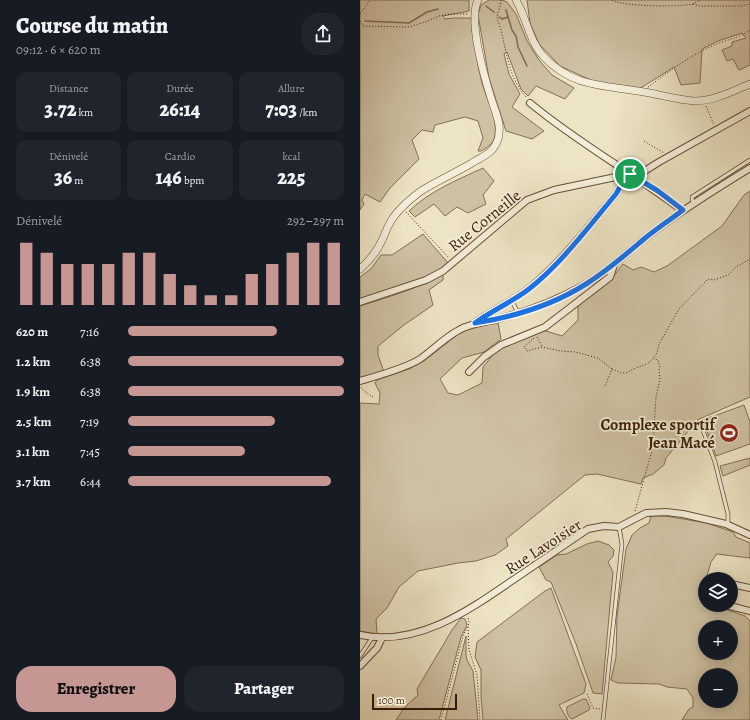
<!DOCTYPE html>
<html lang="fr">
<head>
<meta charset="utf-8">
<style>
	body { margin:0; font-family:Alegreya,serif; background:#20242c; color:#f1f3f6; height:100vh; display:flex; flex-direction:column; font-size:15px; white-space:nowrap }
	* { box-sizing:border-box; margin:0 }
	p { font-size:13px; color:#9ea1a6 }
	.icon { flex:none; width:22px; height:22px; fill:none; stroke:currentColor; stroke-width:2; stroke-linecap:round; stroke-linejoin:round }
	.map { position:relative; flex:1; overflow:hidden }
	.drawer { display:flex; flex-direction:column; background:#171b24; width:360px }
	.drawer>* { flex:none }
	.fabs { position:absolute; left:338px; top:572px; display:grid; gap:8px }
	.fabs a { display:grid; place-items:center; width:40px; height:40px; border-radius:50%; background:#171b24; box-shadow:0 2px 10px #0003; font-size:20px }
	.scale { position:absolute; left:12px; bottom:10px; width:85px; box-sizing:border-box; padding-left:4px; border:2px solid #3a1c05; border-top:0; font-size:11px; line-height:14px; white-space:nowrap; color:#3a1c05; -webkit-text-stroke:3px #f3edd9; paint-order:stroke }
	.pin { position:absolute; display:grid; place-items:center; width:34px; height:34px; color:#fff; margin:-17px; border:2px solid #fff; border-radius:50%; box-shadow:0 1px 4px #0007 }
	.round { display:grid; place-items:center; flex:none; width:42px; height:42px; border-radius:16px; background:#20242c }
	.summary { display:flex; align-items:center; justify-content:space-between; height:68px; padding:0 16px }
	h1 { font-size:22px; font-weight:800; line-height:30px }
	.metrics { display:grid; grid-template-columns:repeat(3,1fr); gap:6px; height:68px; padding:4px 16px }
	.metrics div { display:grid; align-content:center; border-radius:10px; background:#20242c; text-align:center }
	.metrics b { font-size:20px; font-weight:800 }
	.metrics small { font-size:11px; font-weight:400 }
	.metrics p { font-size:11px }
	.chart { height:112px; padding:8px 16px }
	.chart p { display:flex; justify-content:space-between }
	.chart svg { width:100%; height:72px; margin-top:4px; stroke:#c59692; stroke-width:6 }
	.action { display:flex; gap:8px; margin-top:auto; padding:8px 16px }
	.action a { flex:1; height:46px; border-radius:16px; background:#c59692; color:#111; font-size:16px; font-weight:800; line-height:46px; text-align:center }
	.action a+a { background:#20242c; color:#f1f3f6 }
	ul { padding:0 16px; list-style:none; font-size:13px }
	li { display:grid; grid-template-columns:64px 48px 1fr; align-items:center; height:30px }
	li i { height:10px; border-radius:5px; background:#c59692 }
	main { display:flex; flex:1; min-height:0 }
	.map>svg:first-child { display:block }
</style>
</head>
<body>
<main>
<section class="drawer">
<div class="summary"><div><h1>Course du matin</h1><p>09:12 · 6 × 620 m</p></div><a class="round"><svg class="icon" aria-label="share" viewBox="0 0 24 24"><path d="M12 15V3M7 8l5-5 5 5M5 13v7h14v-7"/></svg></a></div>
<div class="metrics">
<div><p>Distance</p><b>3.72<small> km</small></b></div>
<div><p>Durée</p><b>26:14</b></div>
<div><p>Allure</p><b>7:03<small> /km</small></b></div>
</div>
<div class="metrics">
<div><p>Dénivelé</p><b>36<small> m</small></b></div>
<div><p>Cardio</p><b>146<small> bpm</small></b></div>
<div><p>kcal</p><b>225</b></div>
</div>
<div class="chart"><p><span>Dénivelé</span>292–297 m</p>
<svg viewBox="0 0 160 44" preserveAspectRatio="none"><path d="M5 44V6M15 44V12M25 44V19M35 44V19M45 44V19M55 44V12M65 44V12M75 44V25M85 44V32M95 44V38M105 44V38M115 44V25M125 44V19M135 44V12M145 44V6M155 44V6"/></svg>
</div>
<ul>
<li><b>620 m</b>7:16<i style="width:69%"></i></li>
<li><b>1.2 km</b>6:38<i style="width:100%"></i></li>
<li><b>1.9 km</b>6:38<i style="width:100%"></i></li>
<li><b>2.5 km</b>7:19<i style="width:68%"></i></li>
<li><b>3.1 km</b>7:45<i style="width:54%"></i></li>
<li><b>3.7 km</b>6:44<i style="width:94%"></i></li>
</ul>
<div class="action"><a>Enregistrer</a><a>Partager</a></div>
</section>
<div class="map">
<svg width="390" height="720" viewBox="0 0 390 720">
	<rect width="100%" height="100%" fill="#ede4c4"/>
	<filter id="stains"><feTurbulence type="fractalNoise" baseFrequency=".005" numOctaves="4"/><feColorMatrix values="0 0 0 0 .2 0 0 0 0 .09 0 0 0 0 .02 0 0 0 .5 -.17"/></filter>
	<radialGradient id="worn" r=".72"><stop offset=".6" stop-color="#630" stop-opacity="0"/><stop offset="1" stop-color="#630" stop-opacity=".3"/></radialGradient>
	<path fill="#cfc2a4" stroke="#846f54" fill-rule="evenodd" d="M0 0H109V11L83 16 85 19 93 18H111C114 39 116 59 121 79 125 97 138 117 135 136 134 143 127 148 121 151H118L123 138 118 121 105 117 75 125 73 132 62 130 52 140 59 159 30 188 20 202 5 194 2 200 4 204 0 210Z
		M129 0H142L147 2 156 14 167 41 179 60 192 75 214 88 205 99 176 86 168 96 161 89 147 52 144 54 149 74 160 94 152 107 184 131 172 139 146 131 129 78 118 15 121 5Z
		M167 0H390V65L379 70 373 59 367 61 362 50 372 46V42L386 38 382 33 358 41 342 49 340 83 321 85 314 67 279 89 233 81 200 66 179 44 170 23Z
		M123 168 134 181 123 195 126 204 108 213 97 207 85 216 74 204 55 217 49 211C70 191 97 180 123 168Z
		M390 191V397L337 420 338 424 330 429 306 458 304 465 293 474 283 478 281 484 237 474 225 475 146 539 148 546 135 555 116 561 98 563 58 571 39 587 27 608 16 619 17 634 0 631V403L19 404 20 393 15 383 17 380 49 369 64 361 101 332 115 327 138 323 141 339 124 352 102 358 80 379 88 393 98 395 122 383 123 367 140 346 176 332 186 331 202 336 218 320V305L250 281 263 264 273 270 281 267 294 272 307 266 362 226 384 195Z
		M63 234 88 263C70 282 25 291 0 300V277L11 269 21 255H32Z
		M83 274V280L69 290 73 305 44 325 18 346V355L24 372 0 378V306C28 297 57 289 83 274Z
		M384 405 390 422V444L356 456 343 420Z
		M390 458V465L363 476 360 466Z
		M291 516H305L347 523 373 532 376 537 390 543V558L357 554 351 562 346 579H345V605H357L365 609 385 616 390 621V720H322L329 709 333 707V698L327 689 307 687 299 684 258 683 251 680 256 657 257 616 266 549 272 535 280 528 289 523ZM345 627H371V653H345ZM345 675H371V701H345Z
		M238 541 249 545 254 550 253 556 248 562 253 572 242 694 233 693 216 644 191 582 186 580 179 567 197 555 206 554 227 544Z
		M191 588 226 684 224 693 199 705 208 720H123L121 697V670L115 657 117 642 185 591Z
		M101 618 105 619 107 625 101 637 79 720H36L44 708 58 695 57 689 92 630Z
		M106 636V655L107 660 113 671 118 720H85Z
		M223 699H226L230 708 229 710 212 719C208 717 206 711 207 707Z"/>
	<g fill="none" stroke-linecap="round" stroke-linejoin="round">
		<path stroke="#816b51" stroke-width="1.5" d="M126 6 134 12
			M146 10 152 30 156 36 158 47 167 66
			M139 17 142 19 148 17
			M5 21 49 23 67 12 78 9"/>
		<g stroke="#674e35" stroke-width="4.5">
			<path id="service" d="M333 204 332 197 390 160
				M152 301 158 313
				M342 428 355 462 368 514V521L366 524
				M0 656 12 638
				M243 720 262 544 259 527"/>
		</g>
		<g stroke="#674e35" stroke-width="8">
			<path id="minor" d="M170 103C218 143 273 173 323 211
				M275 177 299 162 390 111
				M0 302 66 280 83 271 167 200 194 190 270 174
				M116 322C134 309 154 301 171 287 203 260 229 226 256 194L261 185 262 176
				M109 372 124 357 141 345 185 327 250 277 254 265
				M0 381C17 376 46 368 60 359 73 350 84 338 99 330 113 322 130 322 145 317 172 310 199 299 224 285 246 273 264 255 284 239 317 213 354 190 390 168
				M371 584 390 588
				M366 605 390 611
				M0 635C57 647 108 611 153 580 178 563 203 546 228 529L244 526 259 527 286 513 306 512 323 514 366 524 390 535
				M0 666 17 648 22 638"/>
		</g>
		<g stroke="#674e35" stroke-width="8">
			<path id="tertiary" d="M156 0C167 19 169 41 184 57 213 88 246 85 284 92 301 95 318 100 335 101 354 101 373 91 390 84
				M0 269C8 262 14 255 19 246 24 238 26 229 31 221 38 209 49 200 61 191 77 181 95 173 112 163 118 159 126 156 132 150 136 145 139 139 139 133 141 122 134 109 131 98 124 76 108 20 118 0"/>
		</g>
		<path stroke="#3a1c05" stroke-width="1" stroke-dasharray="1 2" stroke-linecap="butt" d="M141 0C141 6 137 13 137 18 138 22 140 26 141 30 147 54 149 79 167 98
			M252 0C265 7 317 7 333 4 335 3 338 1 341 0
			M333 4 340 6H381L390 4
			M0 14 10 0
			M0 21 3 26 49 27 68 21 79 16 91 14H109
			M288 87C308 72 328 57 350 47 363 40 378 39 390 30
			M346 106 354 125
			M284 141 304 153
			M46 212 89 258
			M177 337 182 346
			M174 338 164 347 167 351 182 347 200 351 215 352 238 358 252 369 245 386
			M252 369 262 373H267C275 366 286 367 293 359
			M1 387 4 391 13 397
			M275 511 293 447 296 397 300 379 299 370 300 367 298 360 293 358 297 353 299 344 319 309 348 279 354 280 368 275 376 267 390 259
			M108 627 109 650 117 675 120 720
			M227 694 233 708 240 709
			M81 720 103 636 109 623 108 617"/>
		<use href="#service" stroke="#f3edd9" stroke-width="3"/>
		<use href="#minor" stroke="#f3edd9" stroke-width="6"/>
		<use href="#tertiary" stroke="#f3edd9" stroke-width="7"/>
	</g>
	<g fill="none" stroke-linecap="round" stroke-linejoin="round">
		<g stroke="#fff" stroke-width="8">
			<path id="route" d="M270 174 298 191 323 210C310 220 296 229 284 239 265 255 247 271 226 284 193 305 153 317 115 323 133 310 152 302 169 289 201 264 230 225 256 194L261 185 262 176Z"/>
		</g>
		<use href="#route" stroke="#1a73e8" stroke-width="5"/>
	</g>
	<defs>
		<g id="stadium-disc" transform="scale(1)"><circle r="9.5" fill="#8f2418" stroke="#f3edd9"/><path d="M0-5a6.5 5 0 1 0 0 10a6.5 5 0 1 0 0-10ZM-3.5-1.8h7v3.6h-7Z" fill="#fff"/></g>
	</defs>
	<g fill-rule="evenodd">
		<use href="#stadium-disc" x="369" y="433"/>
	</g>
	<g text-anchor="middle" stroke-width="3.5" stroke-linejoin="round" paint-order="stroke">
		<g font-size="16" fill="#3a1c05" stroke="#f3edd9">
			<text transform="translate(124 220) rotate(-39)" y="6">Rue Corneille</text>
			<text transform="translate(183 546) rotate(-33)" y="6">Rue Lavoisier</text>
		</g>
		<g font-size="16" font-weight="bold" fill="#3a1c05" stroke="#f3edd9" text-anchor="end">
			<text x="355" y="430">Complexe sportif<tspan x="355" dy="18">Jean Macé</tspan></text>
		</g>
	</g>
	<rect width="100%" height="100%" filter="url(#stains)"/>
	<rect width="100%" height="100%" fill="url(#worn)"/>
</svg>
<div class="fabs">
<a><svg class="icon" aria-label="layers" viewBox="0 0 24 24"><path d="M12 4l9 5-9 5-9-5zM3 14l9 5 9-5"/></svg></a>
<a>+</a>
<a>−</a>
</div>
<div class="scale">100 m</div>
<div class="pin" style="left:270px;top:174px;background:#1e9e55"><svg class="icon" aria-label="arrive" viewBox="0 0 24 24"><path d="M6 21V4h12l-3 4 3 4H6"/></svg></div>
</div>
</main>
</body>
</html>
